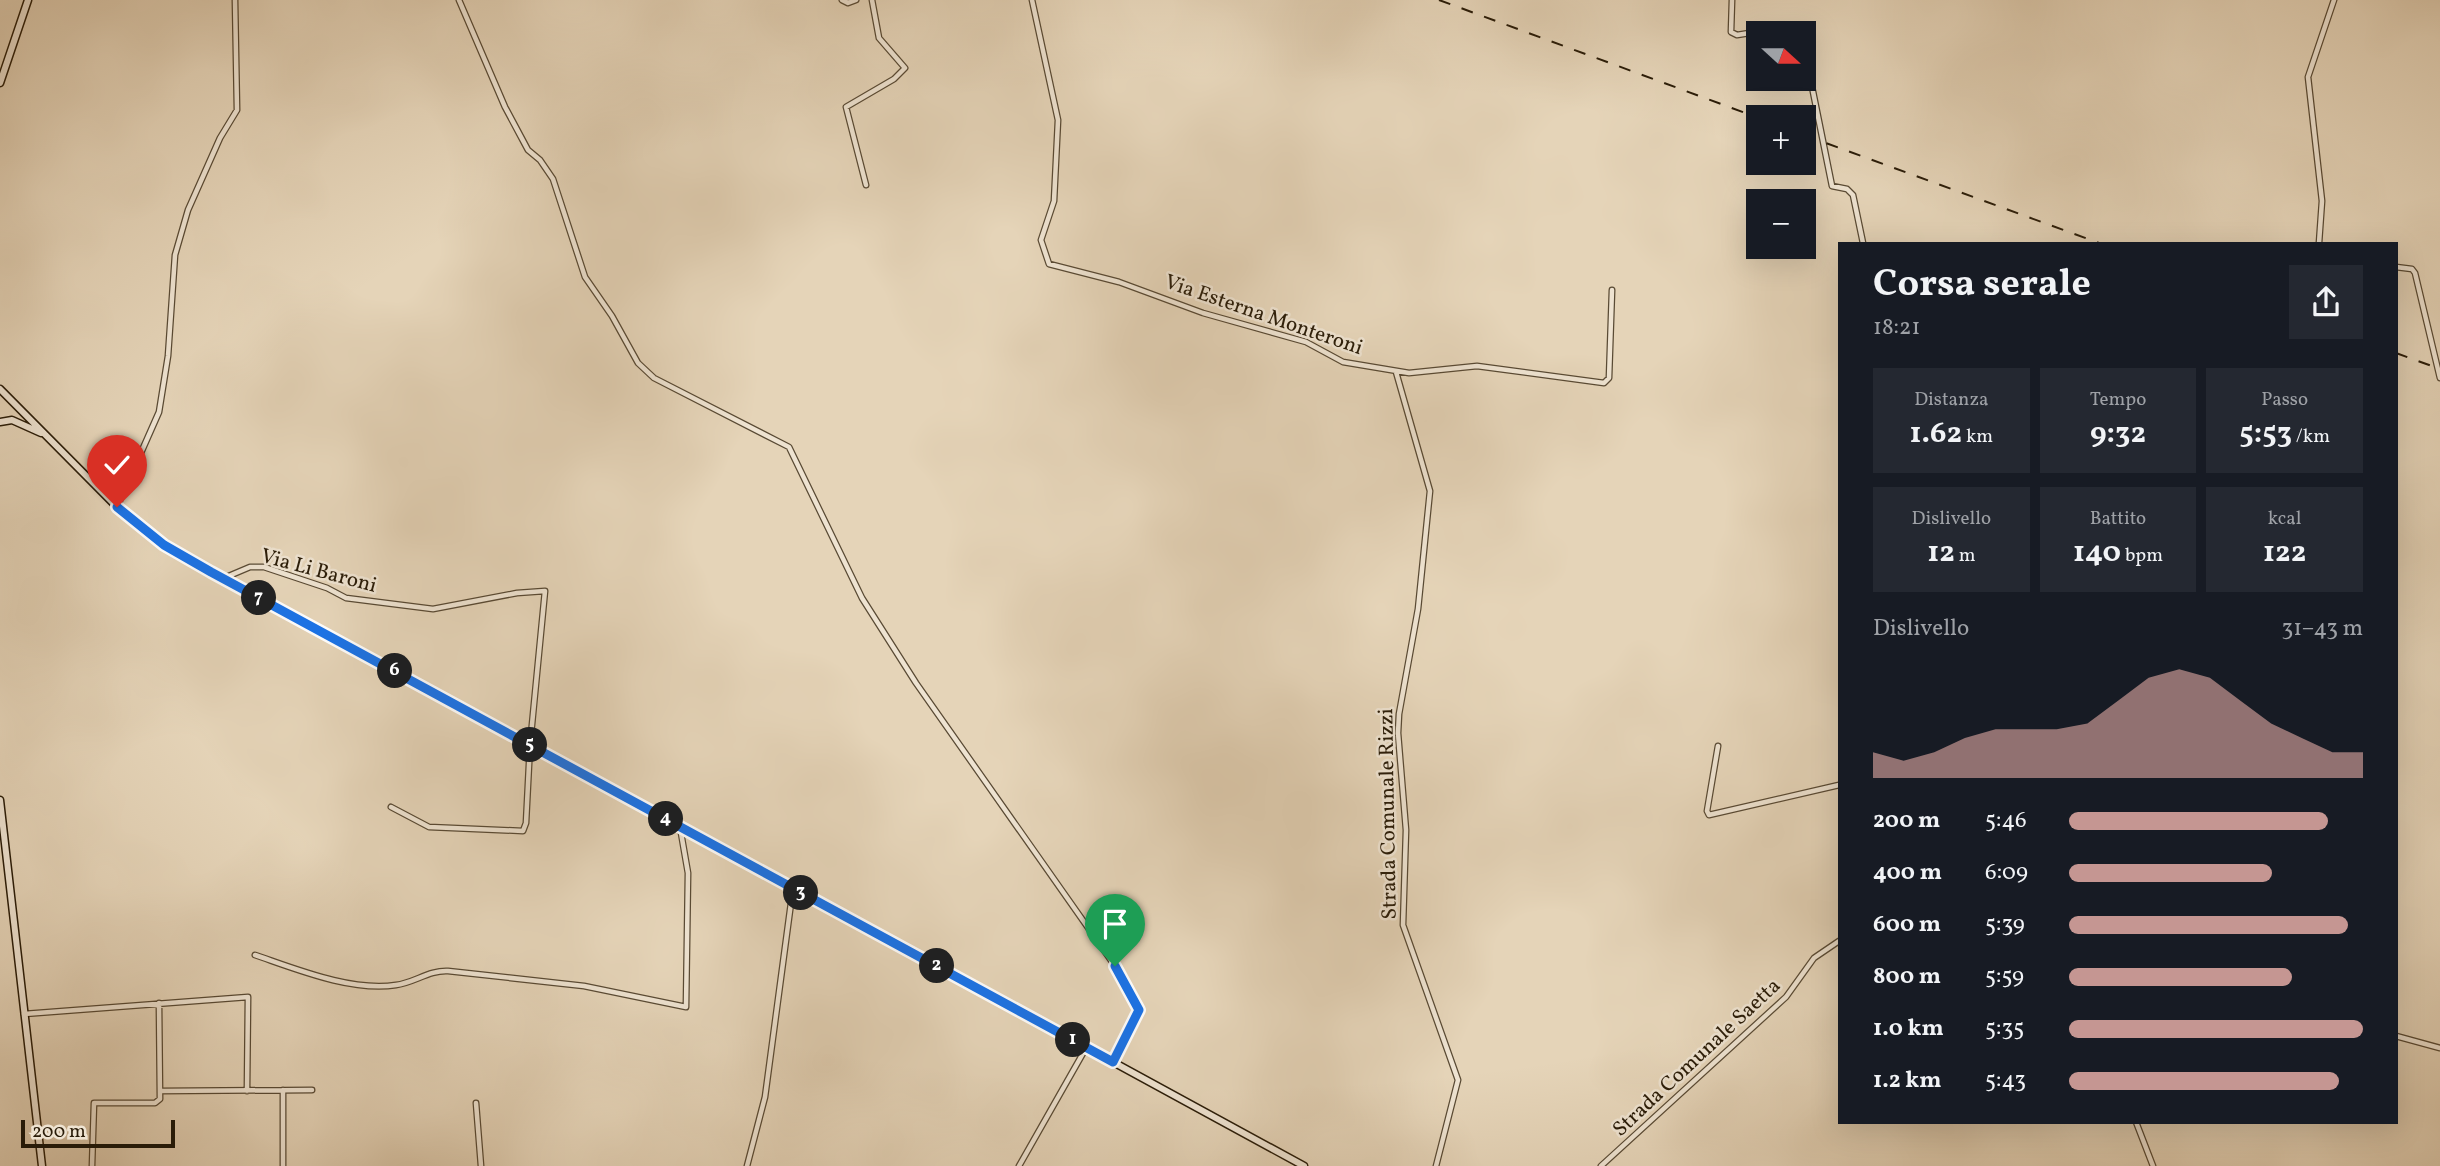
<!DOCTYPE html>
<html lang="it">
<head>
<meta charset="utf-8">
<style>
	body { margin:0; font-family:Vollkorn,serif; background:#242831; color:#f1f3f6; height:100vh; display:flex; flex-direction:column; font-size:26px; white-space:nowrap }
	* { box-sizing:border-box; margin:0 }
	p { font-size:23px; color:#9ea1a6 }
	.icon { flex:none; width:38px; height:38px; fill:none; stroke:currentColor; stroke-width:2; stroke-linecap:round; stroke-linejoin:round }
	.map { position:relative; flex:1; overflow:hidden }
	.drawer { position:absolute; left:1838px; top:242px; width:560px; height:882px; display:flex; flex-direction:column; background:#171b24; border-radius:0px; box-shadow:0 7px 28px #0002 }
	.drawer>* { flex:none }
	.needle { width:46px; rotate:111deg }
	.controls { position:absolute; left:1746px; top:21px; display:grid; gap:14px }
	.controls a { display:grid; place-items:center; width:70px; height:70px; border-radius:0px; background:#171b24; box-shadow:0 7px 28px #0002; font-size:35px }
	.scale { position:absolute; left:21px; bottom:18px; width:154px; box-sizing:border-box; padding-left:7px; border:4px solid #2a1c08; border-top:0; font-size:19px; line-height:24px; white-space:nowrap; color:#2a1c08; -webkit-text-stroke:5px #eee3d1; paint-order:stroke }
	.pin { position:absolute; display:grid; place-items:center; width:60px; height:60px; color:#fff; margin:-72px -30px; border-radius:50% 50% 50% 0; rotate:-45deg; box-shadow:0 0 7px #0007 }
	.pin .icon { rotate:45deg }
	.km { position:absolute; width:35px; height:35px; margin:-18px; border-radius:50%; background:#222; color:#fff; font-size:19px; line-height:35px; text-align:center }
	.round { display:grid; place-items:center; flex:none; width:74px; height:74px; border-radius:0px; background:#242831 }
	.overview { display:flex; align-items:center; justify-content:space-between; height:119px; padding:0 35px }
	h1 { font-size:38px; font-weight:700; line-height:52px }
	.metrics { display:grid; grid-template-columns:repeat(3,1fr); gap:10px; height:119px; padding:7px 35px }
	.metrics div { display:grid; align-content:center; border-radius:0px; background:#242831; text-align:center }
	.metrics b { font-size:30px; font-weight:700 }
	.metrics small { font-size:19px; font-weight:400 }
	.metrics p { font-size:19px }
	.chart { height:196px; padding:14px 35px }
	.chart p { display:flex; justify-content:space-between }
	.chart svg { width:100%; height:126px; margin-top:7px; fill:#c59692; opacity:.7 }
	ul { padding:0 35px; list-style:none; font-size:23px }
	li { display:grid; grid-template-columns:112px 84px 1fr; align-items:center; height:52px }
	li i { height:18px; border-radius:9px; background:#c59692 }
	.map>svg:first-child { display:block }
</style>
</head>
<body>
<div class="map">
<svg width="2440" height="1166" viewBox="0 0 2440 1166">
	<rect width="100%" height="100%" fill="#e5d4b8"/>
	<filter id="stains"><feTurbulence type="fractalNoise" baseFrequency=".00286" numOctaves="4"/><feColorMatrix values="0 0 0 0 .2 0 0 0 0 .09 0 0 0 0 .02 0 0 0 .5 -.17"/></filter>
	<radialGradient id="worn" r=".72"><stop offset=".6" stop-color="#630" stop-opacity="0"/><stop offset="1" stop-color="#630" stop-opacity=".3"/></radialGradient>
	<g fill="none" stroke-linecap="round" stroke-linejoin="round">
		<g stroke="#594a34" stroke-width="7">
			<path id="street" d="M459 0 505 107 528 150 540 160 553 179 585 277 612 316 638 363 654 378 789 447 862 598 916 683 1115 966 1139 1010 1113 1062
				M842 0 848 3 856 0
				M1032 0 1058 120 1054 201 1041 240 1049 264 1119 282 1203 313 1306 342 1343 362 1409 373 1477 366 1604 383 1609 378 1612 290
				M1732 0 1731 32 1737 35 1787 27 1796 33
				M1804 47 1832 186 1847 189 1853 195 1863 243
				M866 185 846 107 894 79 905 68 879 38 872 0
				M2319 243 2322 201 2308 77 2334 0
				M2396 267 2412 269 2415 273 2440 378
				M1396 372 1430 491 1418 609 1399 714 1398 733 1406 830 1403 925 1458 1080 1436 1166
				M117 507 159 412 168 356 175 255 188 210 220 138 237 110 235 0
				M224 578 250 567H264L327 588 346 598 433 609 517 593 545 591 530 745 526 823 523 831 429 827 391 807
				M1718 746 1707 811 1709 815 1839 785
				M255 955C296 969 352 992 396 985 414 983 429 970 448 971L584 986 686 1007 688 873 680 827
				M24 1014 248 997 247 1091
				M2396 1036 2440 1048
				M160 1091 312 1090
				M476 1103 481 1166
				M2136 1122 2153 1166
				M92 1166 94 1103H155L160 1099 159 1003
				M283 1166V1090
				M747 1166 765 1097 793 888
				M1019 1166 1086 1048
				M1601 1166 1786 997 1814 958 1839 941"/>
		</g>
		<g stroke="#2a1c08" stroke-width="9">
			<path id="secondary" d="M0 83 28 0
				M0 389 117 507 164 545 1304 1166
				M0 422 12 420 41 433
				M0 800 42 1166"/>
		</g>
		<use href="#street" stroke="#eee3d1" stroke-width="4.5"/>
		<use href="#secondary" stroke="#eee3d1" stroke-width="6"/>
		<path stroke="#2a1c08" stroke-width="2" stroke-dasharray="12 12" stroke-linecap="butt" d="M1439 0 1759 118
			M1804 135 2099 243
			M2396 353 2440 369"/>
	</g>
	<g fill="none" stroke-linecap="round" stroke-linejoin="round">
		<g stroke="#fff" stroke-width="14">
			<path id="route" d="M117 507 164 545 211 572 1113 1062 1139 1010 1115 966"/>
		</g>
		<use href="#route" stroke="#1a73e8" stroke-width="9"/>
	</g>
	<g text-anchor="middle" stroke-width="5" stroke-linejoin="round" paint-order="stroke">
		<g font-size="21" fill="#2a1c08" stroke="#eee3d1">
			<text transform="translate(1264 314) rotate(19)" y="7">Via Esterna Monteroni</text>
			<text transform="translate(319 570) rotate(15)" y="7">Via Li Baroni</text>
			<text transform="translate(1387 814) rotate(-91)" y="7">Strada Comunale Rizzi</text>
			<text transform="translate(1696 1057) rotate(-43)" y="7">Strada Comunale Saetta</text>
		</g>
	</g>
	<rect width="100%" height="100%" filter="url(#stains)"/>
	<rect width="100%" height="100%" fill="url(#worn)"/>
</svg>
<div class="controls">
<a><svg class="needle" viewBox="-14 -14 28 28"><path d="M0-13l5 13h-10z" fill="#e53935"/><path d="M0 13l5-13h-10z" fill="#9ea1a6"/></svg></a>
<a>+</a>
<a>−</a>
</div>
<div class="scale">200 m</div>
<div class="pin" style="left:1115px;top:966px;background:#1e9e55"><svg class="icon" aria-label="arrive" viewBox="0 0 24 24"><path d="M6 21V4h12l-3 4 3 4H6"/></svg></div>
<div class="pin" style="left:117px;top:507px;background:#d93025"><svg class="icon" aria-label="check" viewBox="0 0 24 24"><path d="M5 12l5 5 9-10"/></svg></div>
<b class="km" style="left:1073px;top:1040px">1</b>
<b class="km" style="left:937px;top:966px">2</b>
<b class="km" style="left:801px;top:893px">3</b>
<b class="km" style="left:666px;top:819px">4</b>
<b class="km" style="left:530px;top:745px">5</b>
<b class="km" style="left:395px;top:671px">6</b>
<b class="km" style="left:259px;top:598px">7</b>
<section class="drawer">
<div class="overview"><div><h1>Corsa serale</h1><p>18:21</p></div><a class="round"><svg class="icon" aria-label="share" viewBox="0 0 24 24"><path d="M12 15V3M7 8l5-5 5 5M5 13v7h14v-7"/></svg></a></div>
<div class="metrics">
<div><p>Distanza</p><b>1.62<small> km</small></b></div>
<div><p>Tempo</p><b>9:32</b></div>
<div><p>Passo</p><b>5:53<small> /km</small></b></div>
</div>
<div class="metrics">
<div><p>Dislivello</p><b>12<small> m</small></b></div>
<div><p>Battito</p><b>140<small> bpm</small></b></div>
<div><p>kcal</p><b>122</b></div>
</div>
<div class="chart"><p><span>Dislivello</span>31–43 m</p>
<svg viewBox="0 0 160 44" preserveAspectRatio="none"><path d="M0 44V35L10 38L20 35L30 30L40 27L50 27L60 27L70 25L80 17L90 9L100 6L110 9L120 17L130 25L140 30L150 35L160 35V44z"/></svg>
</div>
<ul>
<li><b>200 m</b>5:46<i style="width:88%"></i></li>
<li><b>400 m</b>6:09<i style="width:69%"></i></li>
<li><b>600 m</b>5:39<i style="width:95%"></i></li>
<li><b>800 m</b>5:59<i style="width:76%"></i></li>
<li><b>1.0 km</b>5:35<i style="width:100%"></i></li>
<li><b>1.2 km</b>5:43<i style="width:92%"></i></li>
</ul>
</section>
</div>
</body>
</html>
